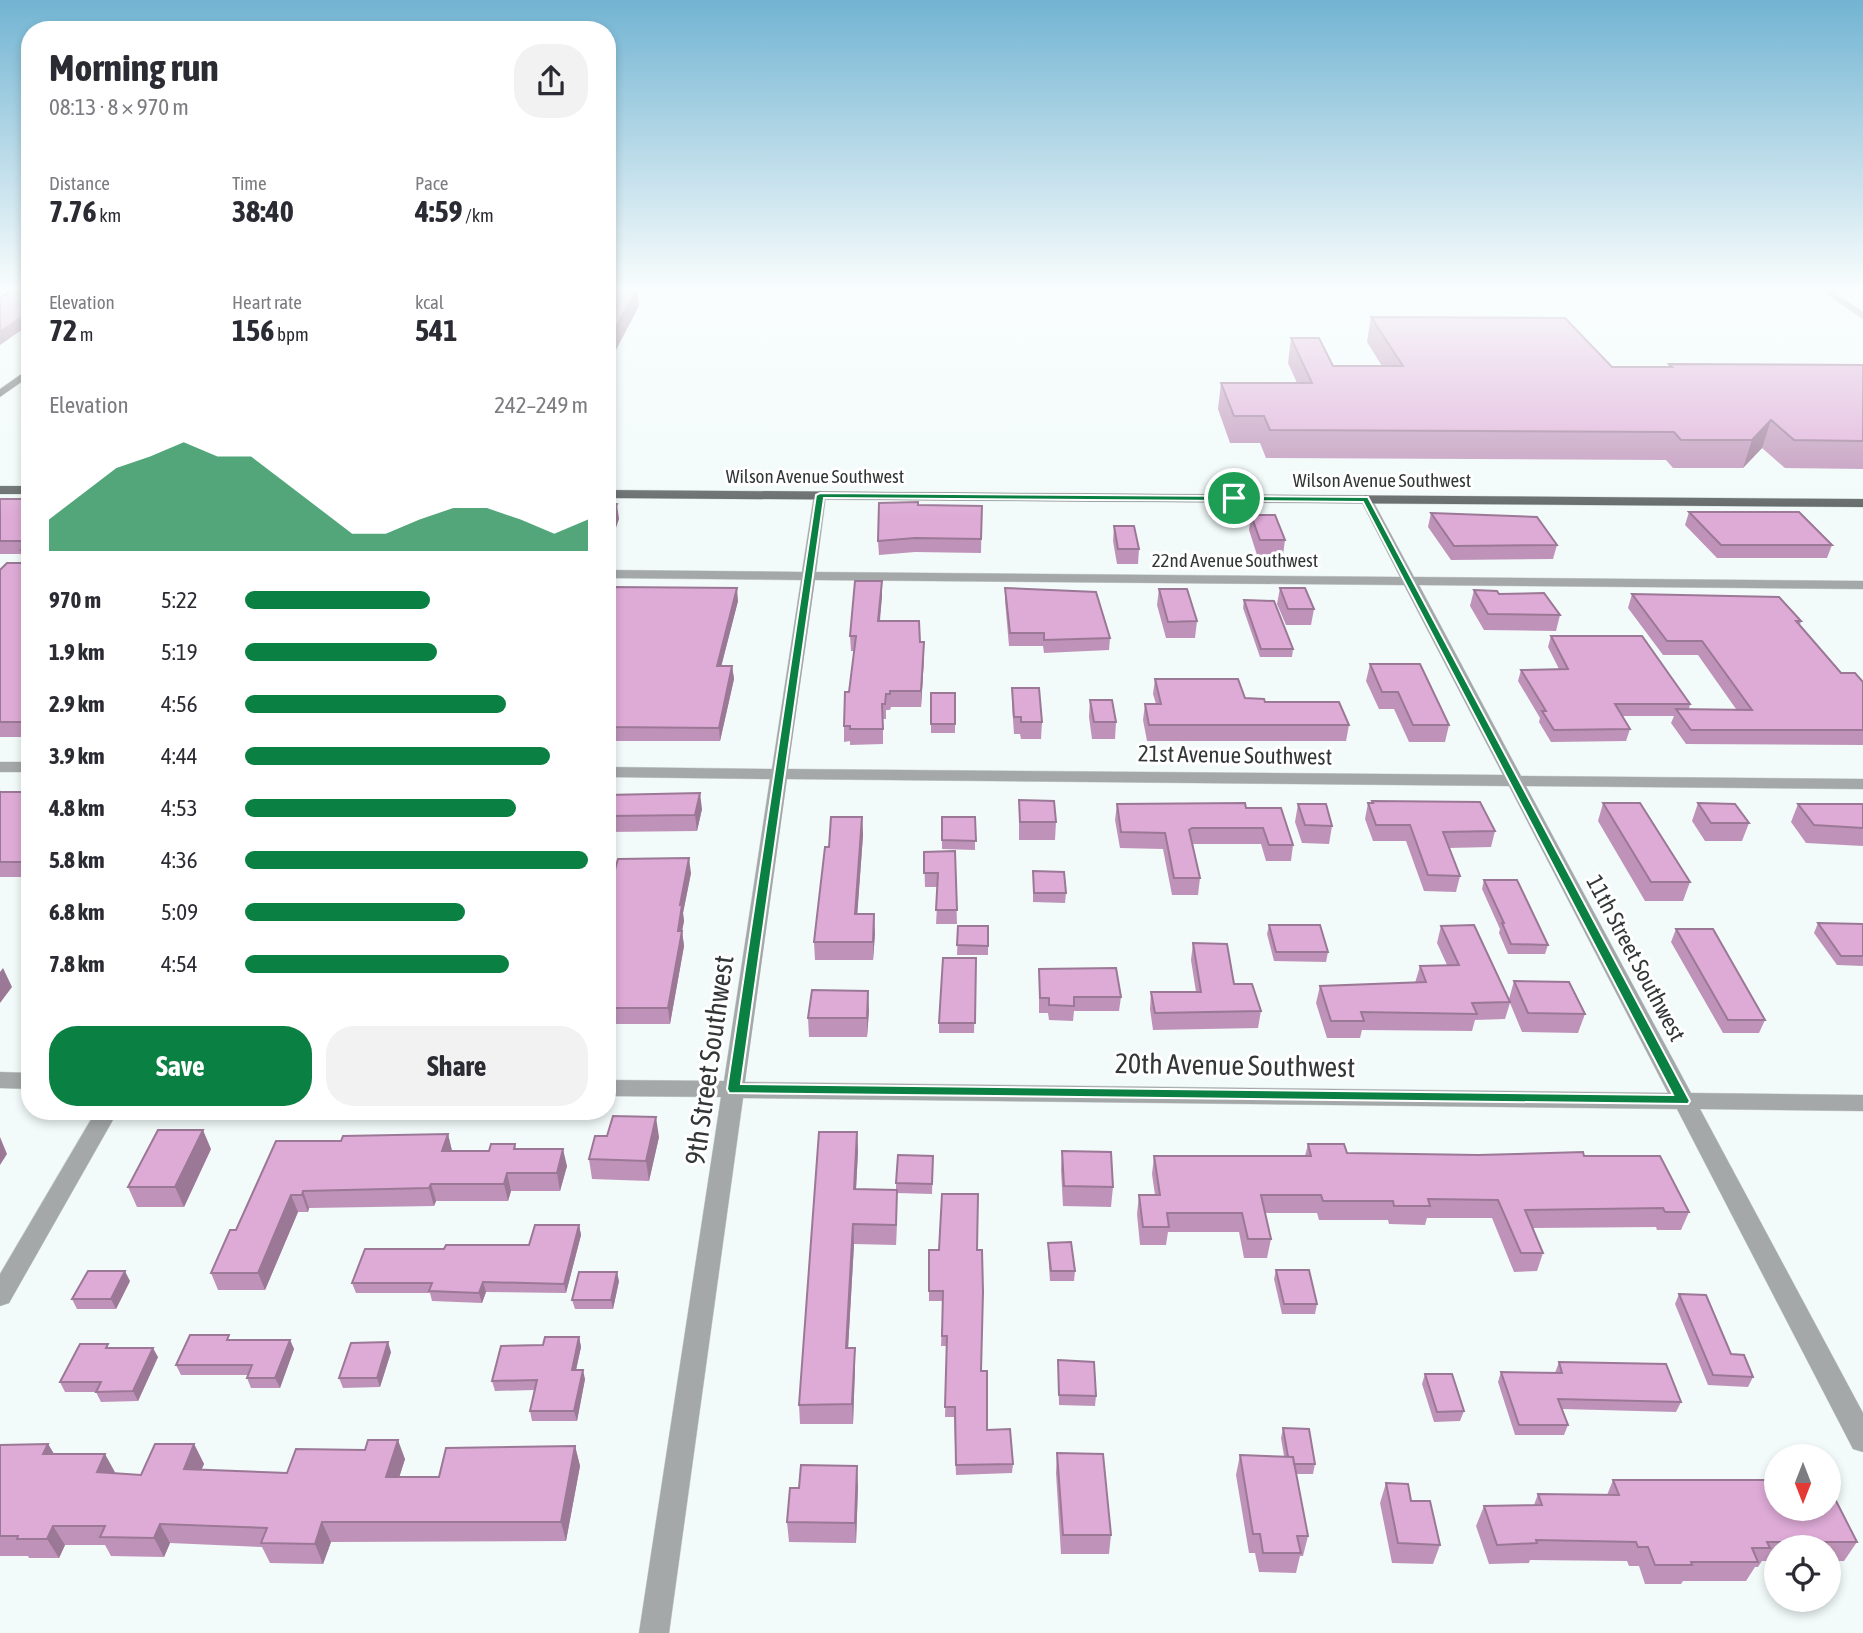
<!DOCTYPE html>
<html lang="en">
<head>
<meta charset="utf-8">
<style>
	body { margin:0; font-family:"Asap Condensed",sans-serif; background:#f2f2f3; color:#2b2b33; height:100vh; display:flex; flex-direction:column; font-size:26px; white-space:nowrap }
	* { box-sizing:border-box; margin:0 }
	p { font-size:23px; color:#7c7c81 }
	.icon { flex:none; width:38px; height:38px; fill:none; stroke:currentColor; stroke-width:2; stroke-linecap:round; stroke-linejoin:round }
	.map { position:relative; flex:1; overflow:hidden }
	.side { position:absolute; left:21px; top:21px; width:595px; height:1099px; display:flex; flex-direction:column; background:#fff; border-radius:28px; box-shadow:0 4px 10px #0003 }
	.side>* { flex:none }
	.needle { width:46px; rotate:180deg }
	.controls { position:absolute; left:1764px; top:1444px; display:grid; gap:14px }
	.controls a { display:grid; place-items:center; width:77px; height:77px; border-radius:50%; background:#fff; box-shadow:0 4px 10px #0003; font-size:35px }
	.pin { position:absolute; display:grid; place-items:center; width:60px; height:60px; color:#fff; margin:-30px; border:4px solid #fff; border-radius:50%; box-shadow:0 2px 7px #0007 }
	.round { display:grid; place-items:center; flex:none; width:74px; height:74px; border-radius:28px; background:#f2f2f3 }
	.summary { display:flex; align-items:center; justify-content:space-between; height:119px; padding:0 28px }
	h1 { font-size:38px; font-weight:700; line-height:52px }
	.metrics { display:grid; grid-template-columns:repeat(3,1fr); gap:10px; height:119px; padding:7px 28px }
	.metrics div { display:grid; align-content:center }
	.metrics b { font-size:30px; font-weight:700 }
	.metrics small { font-size:19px; font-weight:400 }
	.metrics p { font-size:19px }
	.chart { height:196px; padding:14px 28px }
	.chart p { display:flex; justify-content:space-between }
	.chart svg { width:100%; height:126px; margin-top:7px; fill:#0b8043; opacity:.7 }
	.action { display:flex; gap:14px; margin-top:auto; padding:14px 28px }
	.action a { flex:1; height:80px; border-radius:28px; background:#0b8043; color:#fff; font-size:28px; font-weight:700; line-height:80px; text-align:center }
	.action a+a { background:#f2f2f3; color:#2b2b33 }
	ul { padding:0 28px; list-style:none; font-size:23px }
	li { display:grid; grid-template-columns:112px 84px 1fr; align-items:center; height:52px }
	li i { height:18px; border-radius:9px; background:#0b8043 }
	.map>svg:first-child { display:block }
</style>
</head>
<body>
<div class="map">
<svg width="1863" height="1633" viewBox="0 0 1863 1633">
	<rect width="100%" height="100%" fill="#f2fafa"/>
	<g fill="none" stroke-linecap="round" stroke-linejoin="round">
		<g stroke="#d0d7d7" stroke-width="1">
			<path id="minor" d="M1816 287H1827L1863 312V319Z
				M820 491 826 495 816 572 1400 577 1360 499 1366 495 1372 499 1414 577 1863 581V589L1419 585 1521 776 1863 779V789L1526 786 1691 1093 1863 1095V1111L1700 1109 1863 1413V1452L1853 1449 1677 1109 743 1098 669 1633H639L721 1097 607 1096V1080L724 1081 770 779 607 777V767L772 769 801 580 607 578V570L802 572 814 495ZM815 580 1404 585 1503 775 788 769ZM787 779 1509 786 1668 1093 745 1082Z
				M0 762H30V772H0Z
				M0 1072 30 1073V1089L0 1088Z
				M96 1111H118L9 1303 0 1306V1274Z"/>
		</g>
		<g stroke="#d0d7d7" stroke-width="1">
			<path id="major" d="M30 368V376L0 397V389Z
				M0 486H30V494H0Z
				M607 490 1863 499V507L607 498Z"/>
		</g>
		<use href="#minor" fill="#a5a8a8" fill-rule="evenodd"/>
		<use href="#major" fill="#616766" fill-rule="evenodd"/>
	</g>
	<path fill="#bf93b9" d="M1690 287H1754L1753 291H1694Z
		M1371 317 1612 367H1668L1669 364 1863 365V469L1785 468 1762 448 1743 468H1673L1666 460 1266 458 1260 443H1230L1218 409 1221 383H1297L1288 363 1291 338 1333 366H1382L1367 342Z
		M0 499H30V737H0V570L25 563 22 554H0Z
		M982 506 981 553 915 552 879 555 878 541Z
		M1689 512 1832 545 1827 558H1717L1685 525Z
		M1431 513 1557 545 1553 559 1451 560 1428 527Z
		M1251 515 1285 540 1283 555H1257L1249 530Z
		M1114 526 1139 549 1138 564H1117L1113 541Z
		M1005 588 1110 638 1109 650 1044 653 1043 646H1009L1005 600Z
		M1280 588 1314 609 1311 625H1286L1277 604Z
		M1159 589 1197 621 1195 638H1166L1157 605Z
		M1474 590 1499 594 1560 615 1556 631 1484 630 1470 606Z
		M1632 594 1801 621 1800 625 1841 673 1863 682V745L1686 744 1671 723 1674 716H1622L1630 729 1626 741 1551 742 1539 722 1540 718 1518 681 1521 670 1559 669 1548 647 1551 636 1690 704 1689 709H1736L1698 655H1663L1628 608Z
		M882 596 880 621 920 642 924 657 921 707H891L890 710H886V719H883V744L850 745V741L844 742V726L854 651H851L850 636Z
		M1244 600 1293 649 1292 657H1260L1243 608Z
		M607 601H738L721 666H732L734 679 720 741H607Z
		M1370 664 1449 725 1445 742H1409L1394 709H1379L1366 681Z
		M1155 679 1245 698 1265 702 1349 725 1346 741H1147L1143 720 1145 704H1156L1153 694Z
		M1012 688 1042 722 1041 739H1021L1020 734H1014L1012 705Z
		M931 693H955V733H931Z
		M1090 700 1116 722 1115 739H1092L1089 717Z
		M0 790 1 792H30V877H0Z
		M607 795 702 809 697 831 608 832V834Z
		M1019 800 1056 822 1055 840H1019Z
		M1372 801 1495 831 1491 847 1449 848 1460 876 1456 892 1424 891 1406 841H1373L1365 819 1368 803H1372Z
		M1603 803 1690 882 1683 901H1645L1598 821Z
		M1698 803 1749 823 1742 841H1705L1692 821Z
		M1117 804 1246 808 1293 845 1291 861H1266L1261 844H1193L1200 878 1198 895H1172L1163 849 1120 848 1115 820Z
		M1298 804 1332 826 1329 844 1302 843 1295 822Z
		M1798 804H1863V846L1806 843 1791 822Z
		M862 817 863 835 857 914 875 933 873 960H815L814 942 829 847Z
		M942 817H975V850L942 849Z
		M955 851 957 924H936L938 887H925L924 852Z
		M1033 871 1066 893 1065 903 1033 902Z
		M691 873 683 913 684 921 682 931 684 946 670 1024H607V898Z
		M1484 880 1548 945 1545 954H1508L1499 933 1500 929 1482 889Z
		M1818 923 1863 924V966L1837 965 1814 933Z
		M1269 925 1328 952 1326 962 1274 961 1267 934Z
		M958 926 988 946V955H957Z
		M1441 926 1509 999 1514 981 1585 1014 1578 1033 1522 1032 1510 1003 1505 1019 1475 1020 1472 1031 1362 1030 1360 1038H1327L1316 1003 1320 986 1415 983 1420 966 1447 965 1437 943Z
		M1676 929 1765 1020 1759 1033H1723L1671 942Z
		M1193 943 1261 1011 1258 1028 1153 1030 1150 1009 1151 992H1196L1191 960Z
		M976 958 974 1033H939V1023Z
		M1039 969 1121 997 1119 1011H1074L1073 1021 1049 1020 1048 1013H1039Z
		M869 1010 867 1037H809L808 1018Z
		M857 1132 858 1151 856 1189 896 1190V1183L933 1156 932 1194 897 1193 896 1245 854 1244 848 1348H855V1367L853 1424H800L799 1405Z
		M448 1134 452 1151H489L515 1144 516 1149 567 1166 560 1191H511L508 1201H436L434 1206 309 1208 308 1212H298L265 1290H218L211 1273 236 1230 341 1141Z
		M607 1136 659 1137 649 1181 592 1179 589 1159Z
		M1308 1144 1347 1153 1584 1156 1689 1212 1681 1230H1657L1656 1227 1533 1228 1543 1253 1537 1271 1514 1272 1492 1218H1427L1425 1225 1389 1224 1388 1220H1319L1317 1213H1265L1271 1239 1267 1258H1244L1239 1232H1168L1166 1245H1140L1137 1214 1139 1195H1155L1152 1174 1154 1156H1305Z
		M211 1149 184 1207H137L128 1187Z
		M1062 1151 1113 1187 1111 1207 1063 1206 1061 1170Z
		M579 1225 581 1235 566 1293 486 1292 482 1303 432 1301 430 1293H356L352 1283 444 1249 529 1245Z
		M1048 1243 1075 1271 1074 1281H1050L1048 1252Z
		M929 1250H977L981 1371 987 1430 1013 1464 1012 1473 956 1475 954 1417H945L947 1346H941L943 1301H929Z
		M1276 1270 1317 1304 1315 1314H1282L1274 1279Z
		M130 1281 116 1309H77L72 1299Z
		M619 1281 613 1309H575L572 1300Z
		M1679 1294 1731 1354 1753 1377 1748 1387 1708 1385 1675 1304Z
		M579 1337 581 1347 576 1370 585 1379 577 1421H532L530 1411 534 1390 495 1391 492 1381 543 1345Z
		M231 1340H290L294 1349 280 1388H251L247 1378 248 1375H181L176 1365Z
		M110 1348 158 1357 138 1401 101 1402 96 1392H65L60 1382Z
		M391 1352 380 1387 343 1388 339 1378Z
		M1058 1360 1096 1396 1095 1406 1059 1405Z
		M1559 1362 1681 1402 1676 1412 1562 1409 1568 1425 1564 1435H1515L1498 1382 1501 1372 1555 1373Z
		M1425 1374 1464 1411 1460 1421 1434 1422 1422 1384Z
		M1283 1428 1315 1464 1313 1474H1296L1308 1536 1303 1556H1300L1296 1573 1259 1572 1255 1553H1249L1236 1475 1240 1455 1284 1456 1281 1438Z
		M48 1444 54 1454 115 1473 141 1475 194 1444 204 1464 201 1470 287 1473 405 1459 399 1477H439L575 1446 580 1466 566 1541 331 1542 323 1564 270 1563 262 1547 170 1543 164 1557 111 1556 105 1545H65L59 1558H29L28 1556H0V1445Z
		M1057 1453 1111 1535 1109 1554H1061L1056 1473Z
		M1770 1477 1857 1542 1844 1561H1829V1547H1776V1561H1762L1758 1567H1755L1746 1581H1683L1681 1584H1645L1639 1566H1629L1627 1561 1530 1560 1529 1563 1489 1564 1476 1526 1484 1506 1534 1505 1538 1494 1607 1495 1613 1480H1768Z
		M1386 1483 1411 1501 1440 1545 1433 1564 1392 1563 1380 1503Z
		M858 1486 856 1543 789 1542 787 1522 799 1488Z"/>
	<path fill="#9b7896" d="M637 288 639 306 607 367V343Z
		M30 311V324L0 345V332Z
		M1771 420 1762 448 1743 468 1752 440Z
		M617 504 619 519 608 551 607 532Z
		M882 581V596L878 636V621Z
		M737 588 738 601 718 679 717 666Z
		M924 642V657L921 707V691Z
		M732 666 734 679 720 741 719 728Z
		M700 793 702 809 697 831 695 815Z
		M862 817 863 835 856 933 855 914Z
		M689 858 691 873 683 913 684 921 682 931 684 946 670 1024 668 1008 680 905Z
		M874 914 875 933 873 960V942Z
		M3 968 12 987 0 1003V972Z
		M868 991 869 1010 867 1037V1018Z
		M656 1117 659 1137 649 1181 646 1161Z
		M203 1130 211 1149 184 1207 175 1187Z
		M857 1132 858 1151 855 1209 854 1189Z
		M448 1134 452 1151H442Z
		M0 1137 7 1154 0 1165Z
		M563 1149 567 1166 560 1191 557 1173Z
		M507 1173 511 1191 508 1201 504 1184Z
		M431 1184 436 1201 434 1206 429 1188Z
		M897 1190V1209L896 1245V1225Z
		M303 1191 309 1208 308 1212 302 1195Z
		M291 1195 298 1212 265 1290 258 1273Z
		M853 1224 854 1244 847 1367 846 1348Z
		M579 1225 581 1235 566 1293 564 1284Z
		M125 1271 130 1281 116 1309 111 1299Z
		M617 1272 619 1281 613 1309 611 1300Z
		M483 1282 486 1292 482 1303 479 1293Z
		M579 1337 581 1347 574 1379 572 1370Z
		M290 1340 294 1349 280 1388 275 1378Z
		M388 1342 391 1352 380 1387 377 1378Z
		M153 1348 158 1357 138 1401 133 1391Z
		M855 1348V1367L853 1424 852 1404Z
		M583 1370 585 1379 577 1421 574 1411Z
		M398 1440 405 1459 393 1497 386 1477Z
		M48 1444 60 1464 43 1454Z
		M194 1444 204 1464 193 1489 184 1469Z
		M575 1446 580 1466 566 1541 561 1522Z
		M105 1454 116 1474 97 1472Z
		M857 1466 858 1486 856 1543 855 1523Z
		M322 1522 331 1542 323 1564 315 1544Z
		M160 1524 170 1543 164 1557 154 1538Z
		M53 1526 65 1545 59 1558 47 1539Z"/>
	<path fill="#deabd7" stroke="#9b7896" stroke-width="2" d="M16 287H30V311L0 332V298Z
		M607 288H637L607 343Z
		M1371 317 1565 318 1612 367H1672L1669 364 1863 365V441L1794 440 1771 420 1752 440H1681L1674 432 1270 430 1264 416H1234L1221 383H1312L1291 338H1319L1333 366H1403Z
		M0 499H30V541H0Z
		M918 502V505L982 506 981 539 915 538 878 541 879 503Z
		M607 504H617L607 532Z
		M1689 512H1799L1832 545H1721Z
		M1431 513 1537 517 1557 545 1454 546Z
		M1251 515H1275L1285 540H1260Z
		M1114 526H1134L1139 549H1118Z
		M30 542V722H0V570L7 563H27V551L21 550Z
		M855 581H882L878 621H919L920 642H924L921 691H890V694H886L885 704H882L883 729H850V726H844L845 692H849L856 636H850Z
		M613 587 737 588 717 666H732L719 728 607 727V601Z
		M1005 588 1096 592 1110 638 1044 640V633H1010Z
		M1280 588H1305L1314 609H1288Z
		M1159 589H1187L1197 621 1168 622Z
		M1474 590 1497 591 1499 594 1544 593 1560 615 1488 614Z
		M1632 594 1779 597 1801 621H1796L1841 673H1855L1863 682V730H1691L1676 709 1752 710 1702 641H1667Z
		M1244 600 1274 601 1293 649H1261Z
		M1551 636H1642L1690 704H1615L1630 729 1554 730 1542 711H1546L1521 670 1568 669Z
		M1370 664H1420L1449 725H1413L1398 692H1382Z
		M1155 679H1238L1245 698 1264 699 1265 702H1339L1349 725H1149L1145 704H1161Z
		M1012 688H1039L1042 722H1021V717H1014Z
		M931 693H955V724H931Z
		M1090 700H1112L1116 722H1094Z
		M0 792H30V862H0Z
		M700 793 695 815 607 816V795Z
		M1019 800 1054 801 1056 822H1020Z
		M1372 801 1480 802 1495 831 1443 832 1460 876 1428 875 1410 825H1376L1368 803H1373Z
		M1245 803 1246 808H1281L1293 845H1269L1263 828H1192L1189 830 1200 878H1174L1165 833 1121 832 1117 804Z
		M1603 803H1640L1690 882H1651Z
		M1698 803 1735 804 1749 823H1711Z
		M1298 804H1326L1332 826 1305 825Z
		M1798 804H1863V828L1814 825Z
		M831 817H862L855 914H874L873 942H814L825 847H829Z
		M942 817H975L976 841 942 840Z
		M955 851 957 910H936L938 873H924V852Z
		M689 858 680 905H682L678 931H682L668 1008H607V898L618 859Z
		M1033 871 1064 872 1066 893H1034Z
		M1484 880H1517L1548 945 1511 944 1502 923H1504Z
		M1818 923 1863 924V956H1841Z
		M1269 925H1320L1328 952H1276Z
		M1474 925 1510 1002 1472 1003 1477 1014 1361 1012 1364 1021H1331L1320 986 1426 982 1420 966 1459 965 1441 926Z
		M958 926H988V946L957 945Z
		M1676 929H1713L1765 1020H1728Z
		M1193 943 1227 944 1234 984H1252L1261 1011 1155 1013 1151 992H1201Z
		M943 958H976L975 1023H939Z
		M1116 968 1121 997H1074V1006L1049 1005V998H1040L1039 969Z
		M1514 981 1569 982 1585 1014 1528 1013Z
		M812 990 868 991 867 1018H808Z
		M613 1116 656 1117 646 1161 589 1159 595 1136H607Z
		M158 1130H203L175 1187H128Z
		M819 1132H857L854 1189 897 1190 896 1225 853 1224 846 1348H855L852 1404 799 1405Z
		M448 1134 442 1151H489L491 1144H515L514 1149H563L557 1173H507L504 1184H431L429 1188 303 1191 302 1195H291L258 1273H211L230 1230H236L276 1141H341L343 1136Z
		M1308 1144H1344L1347 1153 1478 1155 1583 1152 1584 1156H1660L1689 1212H1665L1663 1208 1525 1210 1543 1253H1521L1498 1200 1428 1199 1430 1206H1394L1393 1201H1323L1321 1195H1261L1271 1239H1248L1242 1213H1167L1169 1227H1143L1139 1195H1160L1154 1156H1311Z
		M1062 1151 1111 1152 1113 1187 1064 1186Z
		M898 1155 933 1156 932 1184 896 1183Z
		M942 1194H978L977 1250H982L983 1292 981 1371H987V1430L1010 1429 1013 1464 956 1465 955 1407H945L947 1336H942L943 1291H929V1250H939Z
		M535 1225H579L564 1284 483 1282 479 1293 429 1291 432 1283H352L365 1249H444L446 1245H529Z
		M1071 1242 1075 1271H1051L1048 1243Z
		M1276 1270H1309L1317 1304H1284Z
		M88 1271H125L111 1299H72Z
		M579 1272H617L611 1300H572Z
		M1679 1294 1706 1295 1731 1354 1744 1355 1753 1377 1713 1375Z
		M190 1335H229L227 1340H290L275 1378H247L252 1365H176Z
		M545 1337H579L572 1370H583L574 1411H530L537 1380 492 1381 501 1346 543 1345Z
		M388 1342 377 1378H339L351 1343Z
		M80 1344H108L106 1348H153L133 1391 96 1392 101 1382H60Z
		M1058 1360 1094 1362 1096 1396 1059 1395Z
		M1559 1362 1666 1364 1681 1402 1558 1399 1568 1425H1519L1501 1372 1562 1373Z
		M1425 1374H1452L1464 1411 1437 1412Z
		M1283 1428 1309 1429 1315 1464H1294L1293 1457H1288Z
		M368 1440H398L386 1477H439L446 1448 575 1446 561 1522H322L315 1544 261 1543 267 1528 160 1524 154 1538 100 1537 105 1526H53L47 1539H17L18 1536H0V1445L48 1444 43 1454H105L97 1472 141 1475 155 1444H194L184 1469 287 1473 296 1449 365 1450Z
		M1057 1453 1103 1454 1111 1535H1063Z
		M1240 1455 1293 1457 1308 1536H1297L1301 1553H1263L1260 1534H1253Z
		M801 1465 857 1466 855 1523 787 1522 790 1488H799Z
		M1770 1477H1776V1508H1829V1493H1832L1857 1542H1767L1770 1548H1752L1758 1562H1691L1692 1565H1655L1648 1547H1638L1636 1542 1536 1540 1537 1543 1497 1545 1484 1506 1542 1505 1538 1494 1619 1495 1613 1480H1771Z
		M1386 1483 1408 1484 1411 1501H1430L1440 1545 1398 1543Z"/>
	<linearGradient id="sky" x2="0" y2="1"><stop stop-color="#72b4d2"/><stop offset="0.56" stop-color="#f9fdfd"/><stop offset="1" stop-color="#f9fdfd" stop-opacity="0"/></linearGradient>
	<rect width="1863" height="516" fill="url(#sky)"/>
	<path fill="#0b8043" stroke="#fff" stroke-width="2" fill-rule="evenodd" d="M820 493 1368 497 1690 1101 1688 1104 729 1093 727 1089 816 495ZM824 498 1363 502 1673 1095 741 1084Z"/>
	<g text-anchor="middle" stroke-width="6" stroke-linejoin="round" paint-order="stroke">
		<g font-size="19" fill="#343737" stroke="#fff">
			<text x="815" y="483">Wilson Avenue Southwest</text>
			<text x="1382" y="487">Wilson Avenue Southwest</text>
			<text x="1235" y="567">22nd Avenue Southwest</text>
		</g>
		<g font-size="23" fill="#343737" stroke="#fff">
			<text transform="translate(1235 755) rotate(1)" y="8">21st Avenue Southwest</text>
			<text transform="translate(1636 958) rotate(62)" y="8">11th Street Southwest</text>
		</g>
		<g font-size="28" fill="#343737" stroke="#fff">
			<text transform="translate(709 1060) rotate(-82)" y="10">9th Street Southwest</text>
			<text transform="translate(1235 1065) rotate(1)" y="10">20th Avenue Southwest</text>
		</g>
	</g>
</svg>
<div class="controls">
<a><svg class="needle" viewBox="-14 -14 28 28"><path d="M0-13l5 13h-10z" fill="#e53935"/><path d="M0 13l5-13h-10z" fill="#7c7c81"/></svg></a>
<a><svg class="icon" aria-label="locate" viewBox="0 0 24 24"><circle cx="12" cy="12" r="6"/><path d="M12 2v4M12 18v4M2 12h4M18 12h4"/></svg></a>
</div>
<div class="pin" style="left:1234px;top:498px;background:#1e9e55"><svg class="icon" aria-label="arrive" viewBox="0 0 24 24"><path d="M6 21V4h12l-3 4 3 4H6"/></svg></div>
<section class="side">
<div class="summary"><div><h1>Morning run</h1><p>08:13 · 8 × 970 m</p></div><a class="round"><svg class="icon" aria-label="share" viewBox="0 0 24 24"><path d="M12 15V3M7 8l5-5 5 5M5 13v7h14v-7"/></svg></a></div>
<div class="metrics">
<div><p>Distance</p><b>7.76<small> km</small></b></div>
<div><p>Time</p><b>38:40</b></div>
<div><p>Pace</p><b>4:59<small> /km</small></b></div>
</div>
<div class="metrics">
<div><p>Elevation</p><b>72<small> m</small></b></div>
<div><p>Heart rate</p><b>156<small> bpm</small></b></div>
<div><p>kcal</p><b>541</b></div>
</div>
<div class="chart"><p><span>Elevation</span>242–249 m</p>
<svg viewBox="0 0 160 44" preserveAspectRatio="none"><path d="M0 44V33L10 24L20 15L30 11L40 6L50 11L60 11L70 20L80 29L90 38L100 38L110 33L120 29L130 29L140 33L150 38L160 33V44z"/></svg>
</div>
<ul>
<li><b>970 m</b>5:22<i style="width:54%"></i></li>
<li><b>1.9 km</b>5:19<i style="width:56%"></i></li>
<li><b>2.9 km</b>4:56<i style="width:76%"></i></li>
<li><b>3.9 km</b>4:44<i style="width:89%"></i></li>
<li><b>4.8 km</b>4:53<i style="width:79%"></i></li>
<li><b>5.8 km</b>4:36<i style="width:100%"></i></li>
<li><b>6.8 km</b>5:09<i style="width:64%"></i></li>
<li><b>7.8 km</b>4:54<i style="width:77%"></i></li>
</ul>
<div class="action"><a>Save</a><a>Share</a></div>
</section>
</div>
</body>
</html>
